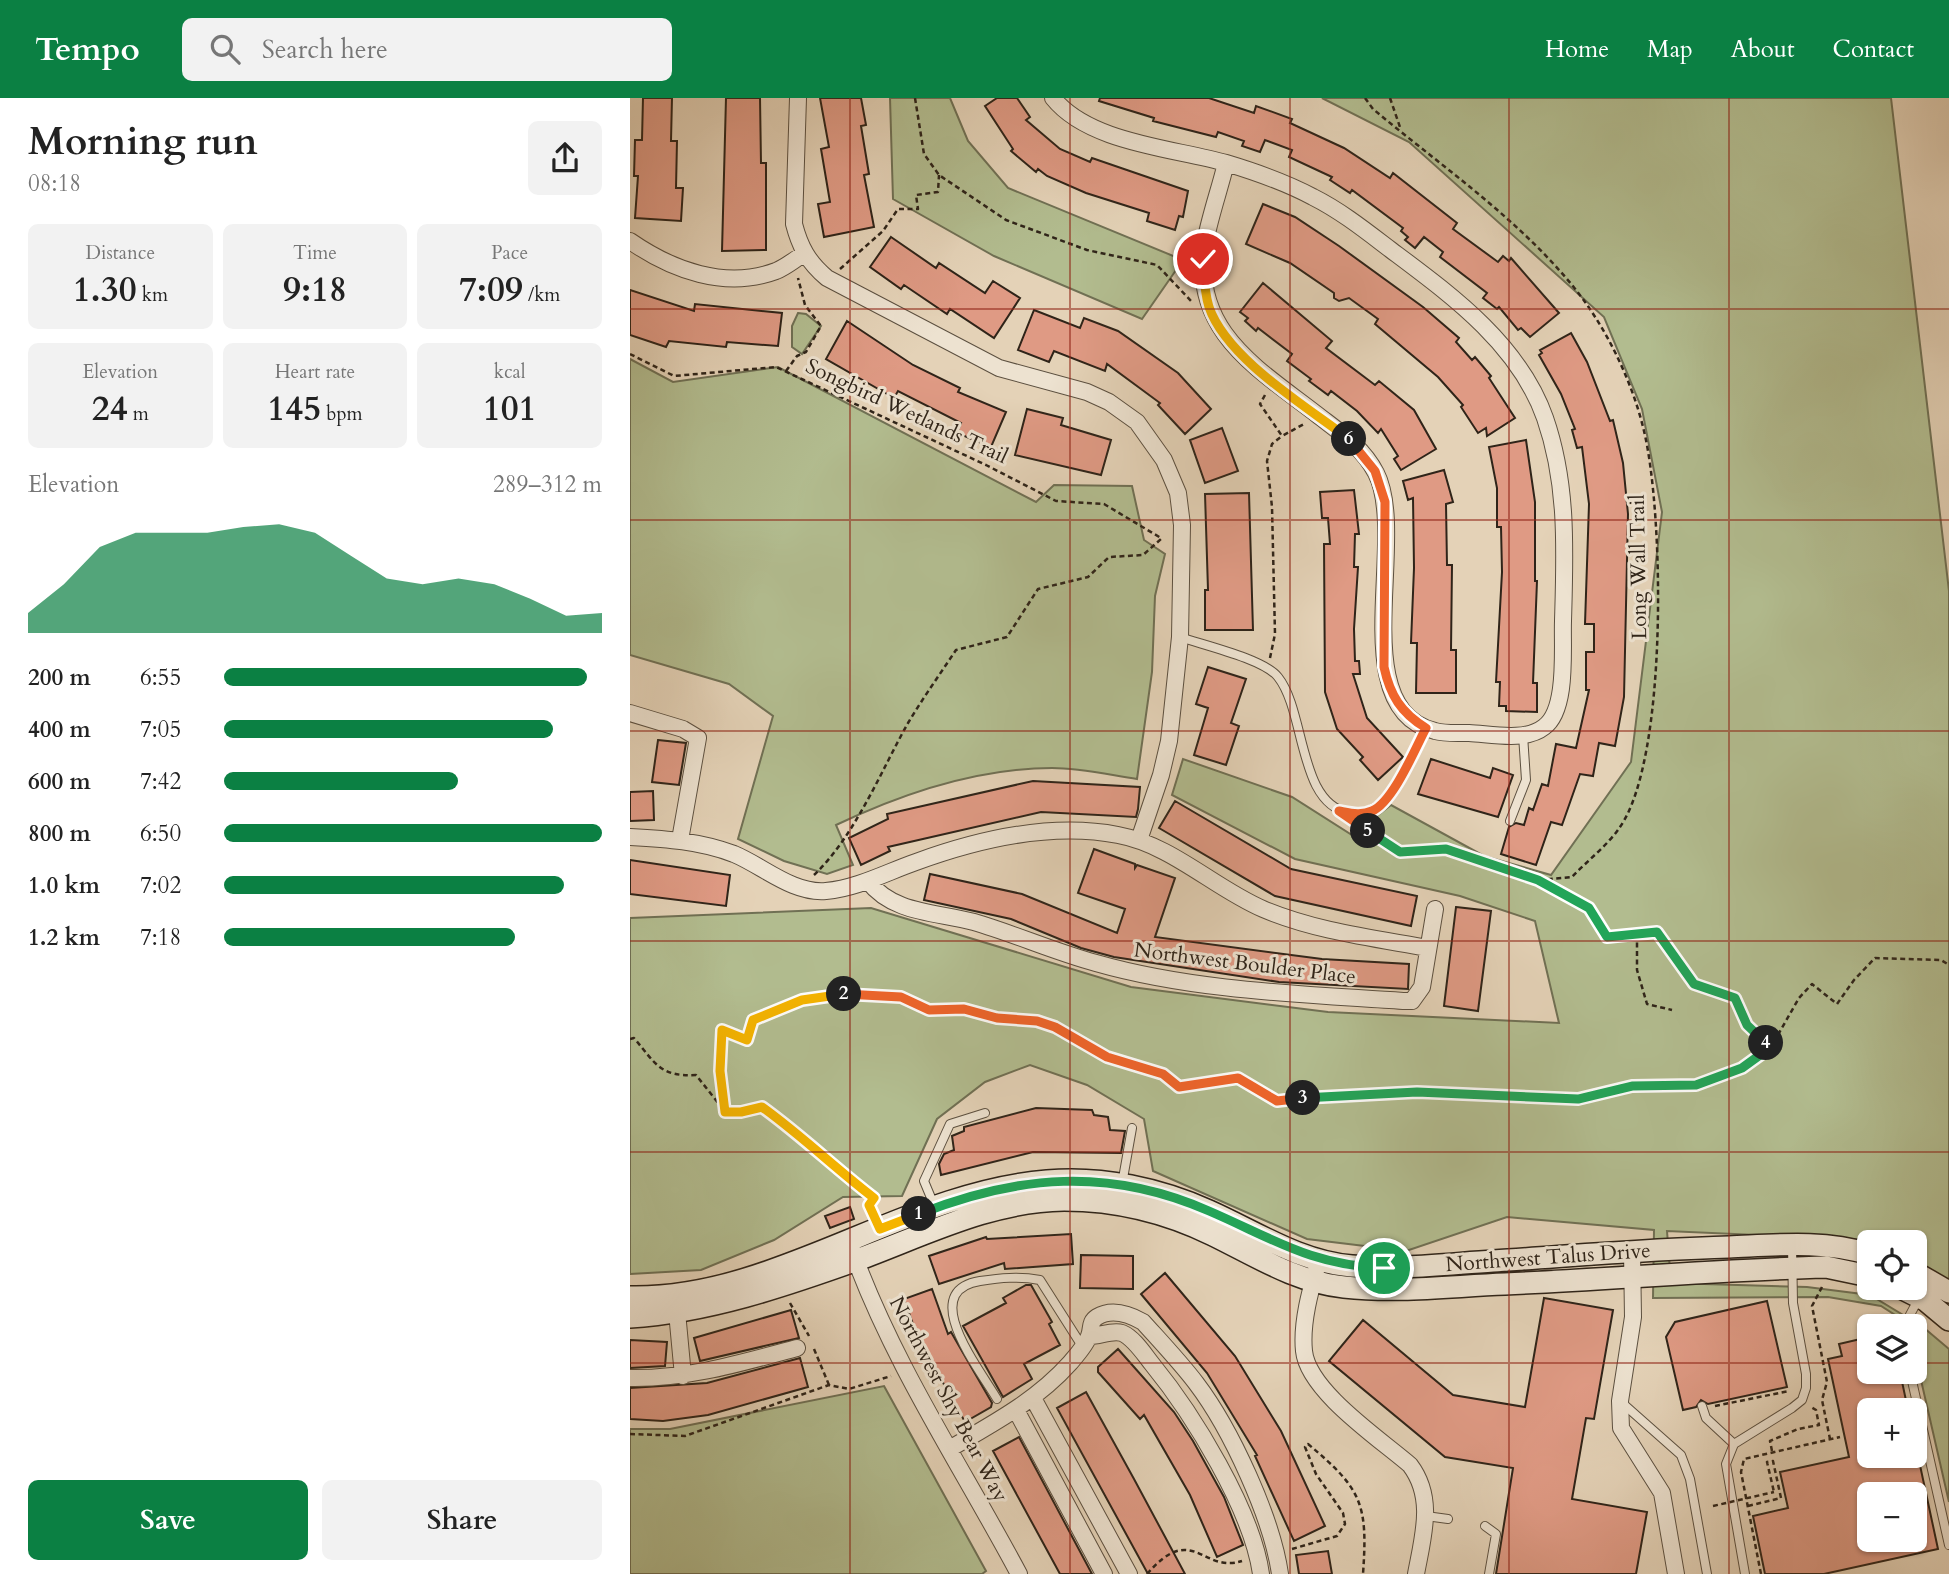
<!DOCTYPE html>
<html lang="en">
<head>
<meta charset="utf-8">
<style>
	body { margin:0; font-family:Cardo,serif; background:#f2f2f2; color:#222; height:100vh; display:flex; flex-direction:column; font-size:26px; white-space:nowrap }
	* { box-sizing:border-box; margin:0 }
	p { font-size:23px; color:#767676 }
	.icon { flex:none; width:38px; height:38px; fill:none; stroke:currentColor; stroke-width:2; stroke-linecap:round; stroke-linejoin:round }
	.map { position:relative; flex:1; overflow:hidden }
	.side { display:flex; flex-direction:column; background:#fff; width:630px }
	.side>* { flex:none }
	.fabs { position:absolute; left:1227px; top:1132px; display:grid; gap:14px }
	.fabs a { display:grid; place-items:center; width:70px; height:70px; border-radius:10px; background:#fff; box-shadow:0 2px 5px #0004; font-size:35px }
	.pin { position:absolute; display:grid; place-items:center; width:60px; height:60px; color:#fff; margin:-30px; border:4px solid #fff; border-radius:50%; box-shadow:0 2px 7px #0007 }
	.km { position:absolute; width:35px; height:35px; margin:-18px; border-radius:50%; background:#222; color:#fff; font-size:19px; line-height:35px; text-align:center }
	.round { display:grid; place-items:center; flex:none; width:74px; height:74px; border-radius:10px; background:#f2f2f2 }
	.summary { display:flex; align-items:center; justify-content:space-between; height:119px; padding:0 28px }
	h1 { font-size:38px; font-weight:700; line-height:52px }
	.figures { display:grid; grid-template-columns:repeat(3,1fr); gap:10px; height:119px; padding:7px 28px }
	.figures div { display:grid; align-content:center; border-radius:10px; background:#f2f2f2; text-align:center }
	.figures b { font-size:35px; font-weight:700 }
	.figures small { font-size:19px; font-weight:400 }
	.figures p { font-size:19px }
	.chart { height:196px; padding:14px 28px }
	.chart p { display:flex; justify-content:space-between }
	.chart svg { width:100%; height:126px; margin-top:7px; fill:#0b8043; opacity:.7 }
	.cta { display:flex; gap:14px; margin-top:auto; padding:14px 28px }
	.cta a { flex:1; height:80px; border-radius:10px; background:#0b8043; color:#fff; font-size:28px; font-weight:700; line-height:80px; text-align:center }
	.cta a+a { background:#f2f2f2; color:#222 }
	ul { padding:0 28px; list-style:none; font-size:23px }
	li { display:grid; grid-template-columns:112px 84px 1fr; align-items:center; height:52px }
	li i { height:18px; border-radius:9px; background:#0b8043 }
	header { display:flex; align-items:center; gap:42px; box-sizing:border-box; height:98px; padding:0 35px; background:#0b8043; color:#fff }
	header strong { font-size:33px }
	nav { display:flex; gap:38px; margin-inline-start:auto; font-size:24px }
	.search { width:490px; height:63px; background:#f2f2f2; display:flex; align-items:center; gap:18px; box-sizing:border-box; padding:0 24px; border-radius:10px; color:#767676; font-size:26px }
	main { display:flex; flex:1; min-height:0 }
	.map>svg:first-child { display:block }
</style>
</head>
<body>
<header>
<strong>Tempo</strong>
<div class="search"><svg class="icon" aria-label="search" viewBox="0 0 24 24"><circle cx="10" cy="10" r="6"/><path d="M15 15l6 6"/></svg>Search here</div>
<nav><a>Home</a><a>Map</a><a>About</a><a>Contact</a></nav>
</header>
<main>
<section class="side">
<div class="summary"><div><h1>Morning run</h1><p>08:18</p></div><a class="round"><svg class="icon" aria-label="share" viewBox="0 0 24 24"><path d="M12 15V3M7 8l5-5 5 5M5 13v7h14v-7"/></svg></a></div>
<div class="figures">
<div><p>Distance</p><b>1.30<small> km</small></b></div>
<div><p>Time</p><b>9:18</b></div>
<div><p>Pace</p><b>7:09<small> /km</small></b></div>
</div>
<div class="figures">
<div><p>Elevation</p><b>24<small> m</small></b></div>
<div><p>Heart rate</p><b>145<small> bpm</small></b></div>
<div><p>kcal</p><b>101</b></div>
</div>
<div class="chart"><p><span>Elevation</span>289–312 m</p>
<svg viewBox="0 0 160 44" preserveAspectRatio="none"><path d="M0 44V37L10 27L20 14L30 9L40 9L50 9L60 7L70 6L80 9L90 17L100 25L110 27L120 25L130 27L140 32L150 38L160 37V44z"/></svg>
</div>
<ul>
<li><b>200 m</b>6:55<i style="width:96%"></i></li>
<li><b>400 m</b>7:05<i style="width:87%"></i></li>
<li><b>600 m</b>7:42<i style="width:62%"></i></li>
<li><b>800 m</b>6:50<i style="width:100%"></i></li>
<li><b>1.0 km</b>7:02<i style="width:90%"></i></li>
<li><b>1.2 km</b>7:18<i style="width:77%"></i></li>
</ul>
<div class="cta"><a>Save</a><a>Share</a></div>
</section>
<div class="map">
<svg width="1319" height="1476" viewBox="0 0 1319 1476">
	<rect width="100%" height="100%" fill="#e4d2b7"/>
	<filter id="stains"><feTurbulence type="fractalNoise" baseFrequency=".00286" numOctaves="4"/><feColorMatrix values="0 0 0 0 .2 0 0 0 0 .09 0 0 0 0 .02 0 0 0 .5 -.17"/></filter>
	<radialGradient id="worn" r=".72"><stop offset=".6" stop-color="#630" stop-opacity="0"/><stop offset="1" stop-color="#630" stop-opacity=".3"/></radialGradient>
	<path fill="#b2bc8f" stroke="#707054" stroke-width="2" d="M260 0H320L338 43 378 90 553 162 512 221 364 158 263 101Z
		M692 0H1261L1319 493V1183L1285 1163 1284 1144 1037 1133 1041 1185 1177 1189 1240 1197 1293 1229 1319 1251V1404L1285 1256 1287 1231 1251 1208 1198 1199 1023 1200 1024 1132 877 1119 776 1153 677 1141 523 1073 514 1021 457 987 400 967 355 984 307 1021 272 1098 213 1099 144 1142 71 1172 0 1176V820L241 810 501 889 698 914 929 925 905 823 830 798 665 761 542 697 553 661 662 699 722 737 761 707 854 758 921 777 1001 664 1032 414 1012 311 974 219 779 44Z
		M168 215 176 216 191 228 172 256 162 249V228Z
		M0 261 43 284 148 269 406 404 424 387 502 388 514 442 535 456 525 498 522 574 507 681C480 677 450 670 422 670 348 670 273 695 206 727L223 767 197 776 154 763 108 741 143 618 99 586 0 557Z
		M254 1288 356 1473 352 1476H0V1331H40Z"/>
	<path fill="#df9a84" stroke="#2f2419" stroke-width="2" fill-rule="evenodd" d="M13 0H42L41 43H47L46 90H53L51 123 5 120 8 78H4L5 42H12Z
		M96 0H130L131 65H136V152L92 153Z
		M190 0H231L236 27 231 28 239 76 234 77 244 129 194 139 188 106 200 104 191 51 199 49Z
		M367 0H387L400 19 396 22 430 51 460 64 462 60 558 93 553 119 549 118 545 132 517 123 519 115 456 95 417 78 408 71 406 74 381 53 383 51 355 8Z
		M470 0H579L624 15 626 8 662 21 660 25 714 50 760 80 763 75 827 125 823 131 868 164 873 158 879 163 881 160 929 215 900 239 891 230 888 232 869 209 867 211 853 200 857 195 810 159 813 154 794 139 785 150 775 142 778 139 771 133 773 130 722 92 720 95 700 82 702 79 659 59 662 52 635 42 630 54 612 48 614 43 588 34 586 39 523 23 524 20 469 3Z
		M633 106 665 119 709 148 793 209 829 240 826 244 842 262 845 259 861 278 859 280 885 320 857 338 856 330 848 335 831 309 833 307 808 279 745 226 748 221 719 200 709 203 704 200V195L660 165 616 146Z
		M261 139 306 170 309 165 355 195 363 183 390 200 364 240 320 211 317 216 274 187 271 191 240 169Z
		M633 185 702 243 696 250 745 287 749 283 784 312 806 351 771 372 764 361 768 358 751 331 748 335 727 313 701 293 698 297 679 283 681 281 657 263 662 256 628 230 626 233 615 223 618 220 610 214Z
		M0 192 64 213 65 206 152 215 148 248 97 244 96 249 39 243 36 249 0 237Z
		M404 212 450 230 454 220 488 233 548 275 581 311 555 336 528 307 530 305 477 266 475 273 424 253 419 264 388 252Z
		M217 223 283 267 330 290 328 294 376 314 361 349 327 335 331 325 268 293 264 300 196 261Z
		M941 235 957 264 980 323 983 322 993 365 998 416 994 599 985 648 969 645 963 678 950 676 932 727 921 724 906 767 871 756 879 729 886 725 894 727 899 710 903 712 912 686 918 688 926 646 946 650 959 592H956V554H964V526H955L959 406 952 349 947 350 942 332 945 331 931 296 909 257 912 255 910 252Z
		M397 311 433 320 431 327 481 342 471 377 385 357Z
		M592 330 608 373 575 385 560 342Z
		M896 342 905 404V483H907L903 585H907V614L876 613V608H869L870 584H866L872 474 871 429H867V390L859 349Z
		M814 372 823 404 816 406 817 467H822L821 552H826V595H786L787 545H781L784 470 783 400 778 402 773 383Z
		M724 392 729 436H725L724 469H728L724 531 725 563H729L730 576H723L737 620 773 659 748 682 730 662 733 659 707 631 695 594 694 446H700L698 420H692L690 394Z
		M619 395 623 532H575V492H578L575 396Z
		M578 569 616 581 601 625 609 628 596 667 564 657 578 610 566 606Z
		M28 642 56 645 49 687 22 684Z
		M801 661 860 680 863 670 883 677 868 719 788 696Z
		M403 683 510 689 508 711 506 719 411 714 258 749 260 753 231 767 219 740 258 721 257 716Z
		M23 693 24 722 0 723V694Z
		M545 703 661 771 787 798 781 828 645 798 529 730Z
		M464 751 505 766V770L507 767 545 780 525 839 692 861 779 866 778 891 649 884 484 859 451 850 381 821 294 802 300 776 392 796 487 835 495 811 448 795Z
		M0 762 100 777 96 808 0 796Z
		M826 809 861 813 848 913 814 908Z
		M406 1010 462 1012 464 1017 478 1019 480 1032 495 1033 491 1055 403 1054 311 1077 309 1066 314 1056 324 1052 322 1038 334 1033V1029Z
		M220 1109 224 1121 200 1130 195 1118Z
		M441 1136 443 1166 375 1171 374 1165 309 1186 299 1158 356 1139 357 1141Z
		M451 1157 503 1158V1191L450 1190Z
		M535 1175 605 1258 651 1333 695 1428 664 1443 625 1358 627 1357 577 1275 511 1196Z
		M396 1187H401L422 1224 419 1226 430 1247 394 1266 402 1281 373 1299 333 1228 376 1205 373 1200Z
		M302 1191 318 1236 321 1234 362 1305 361 1309 335 1324 288 1240 274 1201Z
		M914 1200 983 1212 964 1321 956 1320 942 1401 1017 1414 1006 1476H866L883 1370 815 1359 699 1263 733 1222 823 1297 895 1309Z
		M1137 1203 1157 1289 1078 1306 1071 1302 1066 1309 1053 1312 1036 1239 1045 1224Z
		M161 1212 169 1240 70 1263 64 1240Z
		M1239 1239V1274H1270L1278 1312H1239V1358H1288L1308 1451 1194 1476H1135L1123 1418 1158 1410 1150 1374 1219 1359 1198 1261 1212 1258 1209 1246ZM1239 1396H1284V1442H1239Z
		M0 1242 37 1244 35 1268 0 1270Z
		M488 1251 544 1314 563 1343 594 1399 613 1447 587 1459 560 1397 514 1317 510 1321 468 1274V1269Z
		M170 1260 178 1289 78 1317 33 1323 0 1321V1290L77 1285Z
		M456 1294 504 1381 555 1476H518L427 1310Z
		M389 1339 462 1476H430L363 1353Z
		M698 1453 702 1476H669L666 1457Z"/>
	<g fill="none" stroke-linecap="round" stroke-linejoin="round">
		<g stroke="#5c5040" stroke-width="10">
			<path id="lane" d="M550 539C573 547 634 561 648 579 676 614 668 707 720 715 761 721 780 660 796 630
				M880 723 896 682 893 637
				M492 1086 502 1030
				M304 1107 294 1083 320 1026 355 1015
				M1274 1228 1289 1200
				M1280 1274 1319 1447
				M367 1301C349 1270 287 1193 350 1183 370 1180 389 1178 410 1182L452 1248
				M990 1303 1051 1357 1060 1381 1077 1476
				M1072 1308 1076 1320 1104 1346
				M796 1418 818 1421
				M855 1428 866 1436 859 1476
				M1115 1476 1096 1366 1104 1346 1162 1310 1172 1302 1176 1290V1276L1163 1205 1162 1147"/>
		</g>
		<g stroke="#5c5040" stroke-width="18">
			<path id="street" d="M168 0 164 126C170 149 178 164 197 180L369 270 457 294 479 304 507 324 534 362 548 395 552 427 550 539 539 643 531 677 509 742
				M423 0C459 45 543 50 596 65 626 74 655 84 683 99 711 113 736 133 761 152 821 197 889 246 915 320 938 386 935 453 933 523 932 550 938 612 914 629 895 644 861 636 839 635 828 635 815 636 805 633 713 611 779 439 746 375 732 348 708 333 685 315 624 268 558 230 576 140 581 115 590 90 596 65
				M0 143C42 172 95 192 146 173 156 169 165 161 174 156
				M0 615 53 631 68 640 50 742
				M0 739C36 741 70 743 104 756 133 768 163 796 196 793 228 790 257 774 286 764 349 741 422 724 488 737 542 747 584 790 633 811 685 833 743 840 798 850
				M238 783C263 816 307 814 344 824 385 836 425 854 466 865 564 893 672 896 773 903H782L792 889 805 811
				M222 1152C263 1266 332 1369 389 1476
				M1002 1153 1003 1219 990 1303 991 1330 1032 1395 1046 1476
				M689 1162C681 1190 671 1224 674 1253 678 1293 750 1341 780 1367 805 1400 793 1438 786 1476
				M47 1214 53 1278
				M460 1238C470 1238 482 1232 492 1235 504 1240 514 1256 522 1266 563 1316 622 1412 631 1476
				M0 1280C58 1281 111 1265 167 1250
				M403 1300 499 1476
				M386 1312 474 1476
				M321 1350C364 1325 407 1302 440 1265 446 1258 456 1247 459 1238 462 1231 459 1224 467 1219 482 1210 499 1216 513 1224 531 1244 550 1264 566 1285 601 1331 642 1420 650 1476"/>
		</g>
		<g stroke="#2f2419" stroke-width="24">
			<path id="secondary" d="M1284 1174 1319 1194
				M1271 1190 1295 1202 1319 1222
				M0 1199C146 1202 274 1094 417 1083 472 1078 530 1091 579 1113 626 1134 670 1164 722 1168 769 1172 816 1166 863 1163 941 1158 1020 1151 1099 1149 1147 1147 1193 1142 1239 1156
				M0 1219C78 1214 154 1188 227 1162 295 1137 360 1103 434 1102 486 1102 536 1114 583 1137 626 1158 666 1184 714 1189 767 1195 822 1188 875 1186 982 1181 1089 1172 1196 1169L1239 1178"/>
		</g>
		<path stroke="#2f2419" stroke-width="2.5" stroke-dasharray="5 3.5" stroke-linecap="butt" d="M285 0 294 56 309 77 376 122 457 152 527 167 563 205
			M735 0 743 11C810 67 886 119 942 187 975 227 1002 282 1014 333 1034 416 1038 660 990 729 978 747 957 763 942 779L908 782
			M760 0 771 32
			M210 171 253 133 268 111H288L286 97 308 94 309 77
			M0 256 44 278 146 269 356 367 426 403 474 406 531 440
			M156 273 167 258 176 254 191 228 175 207 168 180
			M635 297 630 306 652 338 674 326
			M640 560 645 536 642 409 637 363 642 346 652 338
			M729 727 770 754 816 751 908 782 959 810 977 839 1027 834 1064 886 1105 900 1117 927 1141 949
			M184 777C225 738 251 673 278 625 293 600 310 576 326 552L377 539 408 491 458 479 479 459 513 457 531 441
			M1007 836V872L1017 906 1042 912
			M0 941 4 940C26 966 30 979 66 977L93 1011
			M95 1014 90 973 92 931 117 942 123 922 149 909 208 896 271 899 299 911H334L367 920 406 923 425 929 477 959 533 976 549 989 608 980 647 1003 711 996 787 994 948 1001 1002 988 1066 987 1112 970 1141 949 1169 900 1182 886 1207 906 1224 882 1245 860 1311 862 1319 867
			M95 1014H111L132 1009 244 1100 238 1107 242 1114
			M1192 1189 1182 1208 1197 1284 1192 1302 1200 1341
			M160 1205 179 1238
			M184 1251 199 1287
			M1085 1308 1159 1293
			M0 1336 55 1338 199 1287 219 1291 261 1278
			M1142 1353 1140 1343 1168 1331 1189 1327 1186 1312 1181 1309
			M1118 1408 1151 1400 1143 1363 1137 1364 1144 1394
			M662 1451 707 1438 715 1426 713 1415 686 1376 675 1349 678 1346C732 1391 738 1406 733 1476
			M517 1476C563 1423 572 1476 612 1463
			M1131 1476 1111 1374 1114 1361 1210 1339"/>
		<use href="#lane" stroke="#ede2d0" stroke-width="8"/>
		<use href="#street" stroke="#ede2d0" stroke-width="16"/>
		<use href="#secondary" stroke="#ede2d0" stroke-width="21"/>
		<path stroke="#2f2419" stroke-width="2.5" stroke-dasharray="5 3.5" stroke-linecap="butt" d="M1083 1408 1144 1394"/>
	</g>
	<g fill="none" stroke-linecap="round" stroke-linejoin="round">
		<g stroke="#fff" stroke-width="14">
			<path id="split-1" d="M289 1116C388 1077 479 1069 579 1113 644 1141 680 1167 754 1170"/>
		</g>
		<g stroke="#fff" stroke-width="14">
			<path id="split-2" d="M214 896 172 902 123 922 117 942 92 932 90 973 95 1014H111L132 1009C171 1037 206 1071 244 1100L239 1107 250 1131 289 1116"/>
		</g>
		<g stroke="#fff" stroke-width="14">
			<path id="split-3" d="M214 896 271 899 299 912 334 911 367 920 407 923 425 929 477 959 533 976 549 989 608 980 647 1003 673 1000"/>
		</g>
		<g stroke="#fff" stroke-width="14">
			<path id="split-4" d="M673 1000 787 994 948 1001 1002 988 1066 987 1112 970 1141 949 1136 945"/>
		</g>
		<g stroke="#fff" stroke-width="14">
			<path id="split-5" d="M738 733 770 754 816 751 908 782 959 810 977 839 1027 834 1064 886 1105 900 1117 927 1136 945"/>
		</g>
		<g stroke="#fff" stroke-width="14">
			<path id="split-6" d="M719 341 745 373 755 404 754 569C760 597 771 615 796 630 785 651 763 704 742 713 731 718 720 715 709 713L738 733"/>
		</g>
		<g stroke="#fff" stroke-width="14">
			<path id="split-7" d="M573 161C574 178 574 193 579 209 597 261 676 308 719 341"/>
		</g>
		<use href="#split-1" stroke="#22a559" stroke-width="9"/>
		<use href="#split-2" stroke="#f5b400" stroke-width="9"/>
		<use href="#split-3" stroke="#f0652b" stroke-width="9"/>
		<use href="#split-4" stroke="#22a559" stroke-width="9"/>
		<use href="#split-5" stroke="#22a559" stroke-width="9"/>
		<use href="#split-6" stroke="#f0652b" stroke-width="9"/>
		<use href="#split-7" stroke="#f5b400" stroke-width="9"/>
	</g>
	<path fill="none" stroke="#8f2418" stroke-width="2" stroke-opacity="0.55" d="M220 0V1476M440 0V1476M660 0V1476M879 0V1476M1099 0V1476M0 211H1319M0 422H1319M0 633H1319M0 843H1319M0 1054H1319M0 1265H1239M1284 1265H1319"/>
	<g text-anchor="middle" stroke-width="6" stroke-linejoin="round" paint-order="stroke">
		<g font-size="21" fill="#2f2419" stroke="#ede2d0">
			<text transform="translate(277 313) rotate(25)" y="7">Songbird Wetlands Trail</text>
			<text transform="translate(1008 469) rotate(-91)" y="7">Long Wall Trail</text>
			<text transform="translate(615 865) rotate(7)" y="7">Northwest Boulder Place</text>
			<text transform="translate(918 1159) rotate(-4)" y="7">Northwest Talus Drive</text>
			<text transform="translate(319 1301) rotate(62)" y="7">Northwest Shy Bear Way</text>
		</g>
	</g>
	<rect width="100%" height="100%" filter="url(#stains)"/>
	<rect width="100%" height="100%" fill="url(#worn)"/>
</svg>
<div class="fabs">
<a><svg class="icon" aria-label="locate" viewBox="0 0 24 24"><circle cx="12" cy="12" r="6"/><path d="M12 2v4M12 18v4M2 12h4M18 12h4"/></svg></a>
<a><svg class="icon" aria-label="layers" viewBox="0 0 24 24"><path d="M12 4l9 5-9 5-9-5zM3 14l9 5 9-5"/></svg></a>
<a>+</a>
<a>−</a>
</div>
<div class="pin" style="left:754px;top:1170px;background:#1e9e55"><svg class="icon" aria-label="arrive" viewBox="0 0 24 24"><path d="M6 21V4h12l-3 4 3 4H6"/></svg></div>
<div class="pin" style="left:573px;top:161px;background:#d93025"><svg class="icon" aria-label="check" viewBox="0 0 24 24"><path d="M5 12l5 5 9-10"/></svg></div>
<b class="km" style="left:289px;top:1116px">1</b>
<b class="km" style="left:214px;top:896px">2</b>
<b class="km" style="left:673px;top:1000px">3</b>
<b class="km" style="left:1136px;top:945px">4</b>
<b class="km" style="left:738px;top:733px">5</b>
<b class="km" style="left:719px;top:341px">6</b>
</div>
</main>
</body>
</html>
